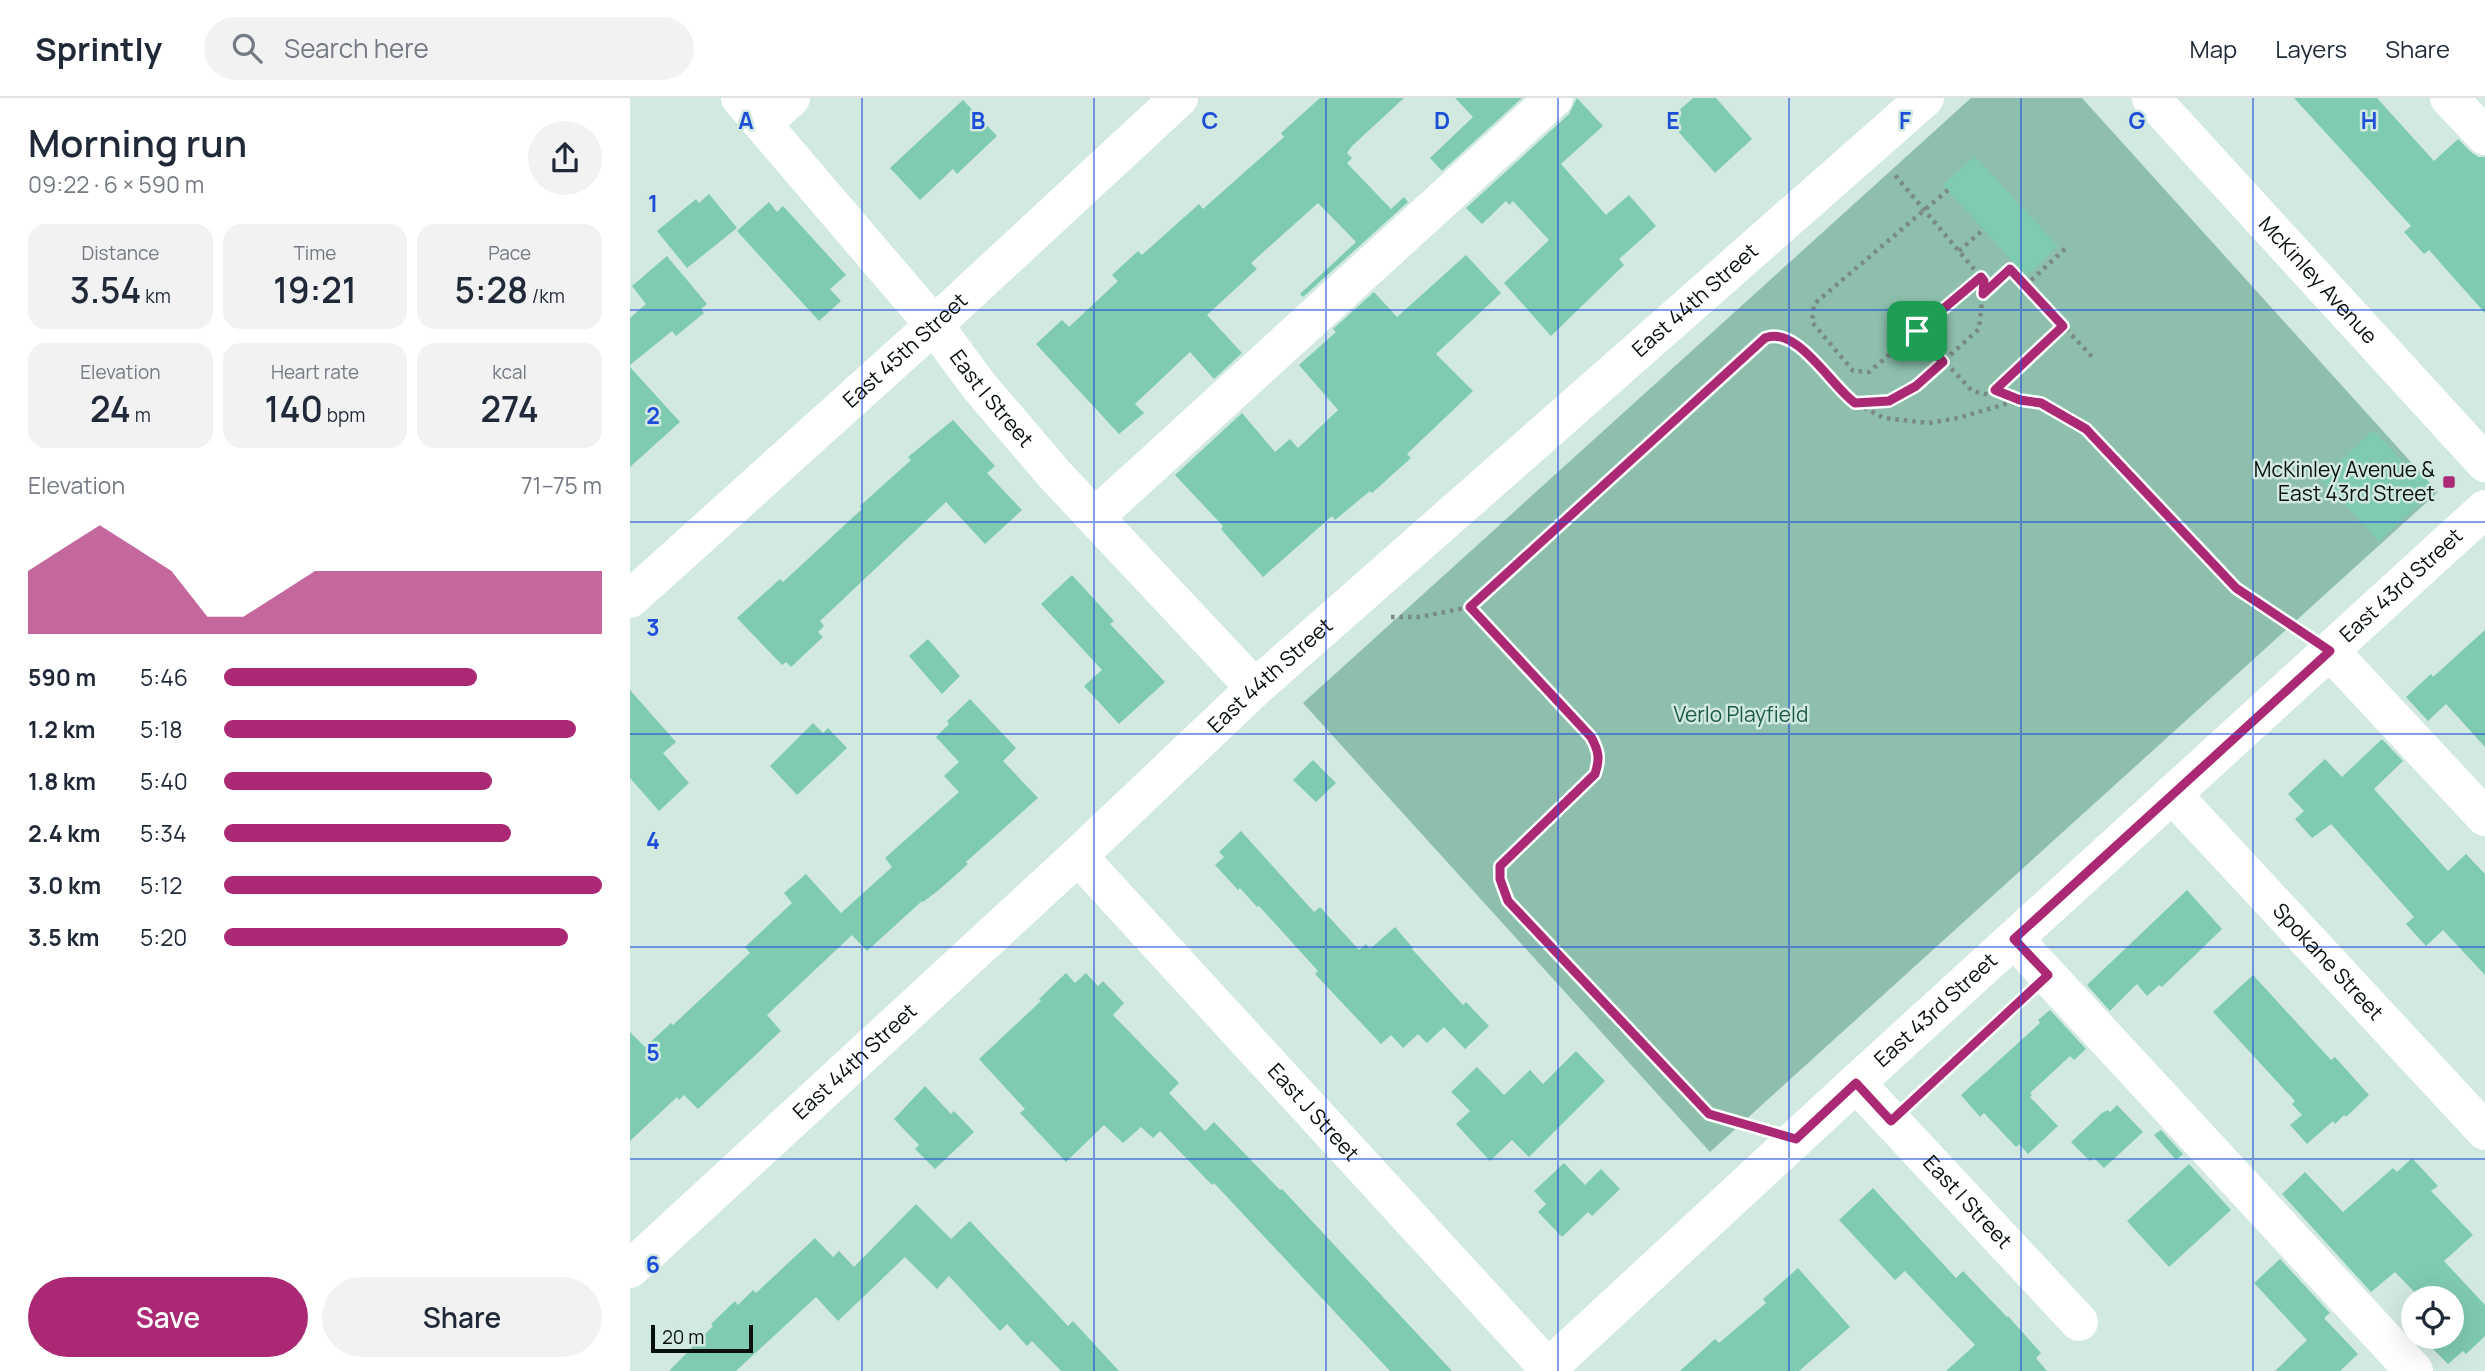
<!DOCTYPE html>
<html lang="en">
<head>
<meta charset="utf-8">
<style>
	body { margin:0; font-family:Manrope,sans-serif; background:#f2f2f3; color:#1f2937; height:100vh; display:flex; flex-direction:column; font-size:26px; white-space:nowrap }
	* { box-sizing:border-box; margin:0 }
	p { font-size:23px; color:#747a83 }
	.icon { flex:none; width:38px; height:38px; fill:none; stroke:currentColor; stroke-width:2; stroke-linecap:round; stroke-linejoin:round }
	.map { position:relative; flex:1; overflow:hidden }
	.side { display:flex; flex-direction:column; background:#fff; width:630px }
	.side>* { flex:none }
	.buttons { position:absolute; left:1771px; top:1188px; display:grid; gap:14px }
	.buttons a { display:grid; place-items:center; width:63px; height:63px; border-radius:50%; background:#fff; box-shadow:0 7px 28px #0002; font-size:35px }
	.scale { position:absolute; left:21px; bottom:18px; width:102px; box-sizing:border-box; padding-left:7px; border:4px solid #08100d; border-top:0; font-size:19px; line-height:24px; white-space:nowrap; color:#08100d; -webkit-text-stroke:5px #d2e9e0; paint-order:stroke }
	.pin { position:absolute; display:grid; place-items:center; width:60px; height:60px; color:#fff; margin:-30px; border-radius:14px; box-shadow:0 4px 10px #0006 }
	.round { display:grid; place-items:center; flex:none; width:74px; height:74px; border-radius:37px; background:#f2f2f3 }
	.summary { display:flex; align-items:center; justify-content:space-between; height:119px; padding:0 28px }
	h1 { font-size:38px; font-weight:600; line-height:52px }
	.figures { display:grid; grid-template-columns:repeat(3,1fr); gap:10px; height:119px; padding:7px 28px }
	.figures div { display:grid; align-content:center; border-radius:18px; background:#f2f2f3; text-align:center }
	.figures b { font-size:35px; font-weight:600 }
	.figures small { font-size:19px; font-weight:400 }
	.figures p { font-size:19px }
	.chart { height:196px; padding:14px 28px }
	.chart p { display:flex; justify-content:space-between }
	.chart svg { width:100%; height:126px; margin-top:7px; fill:#aa2874; opacity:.7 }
	.cta { display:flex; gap:14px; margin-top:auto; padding:14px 28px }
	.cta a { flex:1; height:80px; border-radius:42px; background:#aa2874; color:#fff; font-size:28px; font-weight:600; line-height:80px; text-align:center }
	.cta a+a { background:#f2f2f3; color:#1f2937 }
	ul { padding:0 28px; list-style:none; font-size:23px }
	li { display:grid; grid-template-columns:112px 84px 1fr; align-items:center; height:52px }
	li i { height:18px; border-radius:9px; background:#aa2874 }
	header { display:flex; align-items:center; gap:42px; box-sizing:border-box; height:98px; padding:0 35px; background:#fff; border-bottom:2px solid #e0e1e3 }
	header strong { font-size:33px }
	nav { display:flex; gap:38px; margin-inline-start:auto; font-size:24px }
	.search { width:490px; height:63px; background:#f2f2f3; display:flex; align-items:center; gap:18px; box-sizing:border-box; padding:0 24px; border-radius:38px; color:#747a83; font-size:26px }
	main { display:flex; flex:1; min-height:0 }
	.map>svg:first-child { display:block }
</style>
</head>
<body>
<header>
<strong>Sprintly</strong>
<div class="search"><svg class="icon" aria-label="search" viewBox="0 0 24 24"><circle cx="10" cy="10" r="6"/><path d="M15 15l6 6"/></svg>Search here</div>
<nav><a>Map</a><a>Layers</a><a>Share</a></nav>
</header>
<main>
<section class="side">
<div class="summary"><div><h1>Morning run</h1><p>09:22 · 6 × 590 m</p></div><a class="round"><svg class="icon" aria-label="share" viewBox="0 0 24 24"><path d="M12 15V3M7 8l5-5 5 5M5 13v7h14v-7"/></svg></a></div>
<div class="figures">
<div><p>Distance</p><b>3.54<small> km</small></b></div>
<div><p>Time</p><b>19:21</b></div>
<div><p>Pace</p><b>5:28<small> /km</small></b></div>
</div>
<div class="figures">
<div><p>Elevation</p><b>24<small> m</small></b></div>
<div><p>Heart rate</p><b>140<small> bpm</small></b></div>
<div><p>kcal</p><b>274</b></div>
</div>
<div class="chart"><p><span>Elevation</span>71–75 m</p>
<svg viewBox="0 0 160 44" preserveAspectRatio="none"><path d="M0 44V22L10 14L20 6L30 14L40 22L50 38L60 38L70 30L80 22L90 22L100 22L110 22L120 22L130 22L140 22L150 22L160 22V44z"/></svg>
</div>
<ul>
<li><b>590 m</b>5:46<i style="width:67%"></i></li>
<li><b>1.2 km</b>5:18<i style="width:93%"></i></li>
<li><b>1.8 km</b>5:40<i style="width:71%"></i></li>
<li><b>2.4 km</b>5:34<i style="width:76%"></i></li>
<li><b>3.0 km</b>5:12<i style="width:100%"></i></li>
<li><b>3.5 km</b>5:20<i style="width:91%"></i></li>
</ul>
<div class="cta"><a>Save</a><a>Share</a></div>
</section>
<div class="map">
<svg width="1855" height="1273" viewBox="0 0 1855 1273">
	<rect width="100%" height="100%" fill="#d2e9e0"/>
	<path fill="#8dbfac" d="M1341 0H1452L1808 394 1080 1054 673 605Z"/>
	<path fill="#7fcbb0" d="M690 0H774L722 48 717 55 722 60 717 65 761 111 774 99 778 104 673 199 670 196 726 144 688 105 621 165 627 171 577 217 612 255 584 281 560 254 505 306 514 315 489 336 406 246 432 222 439 229 488 183 482 177 508 153 512 157 569 106 573 111 654 39 651 35Z
		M825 0H892L812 73 800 60 843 19Z
		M947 0 973 28 931 66 976 117 999 97 1026 128 989 161 994 167 921 238 874 185 919 142 883 103 879 107 876 103 852 126 836 110 939 16Z
		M1063 0H1086L1122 41 1085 75 1038 22Z
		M1664 0H1747L1804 63 1828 41 1840 53 1848 59H1855V215L1799 152 1794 156 1774 134 1781 128Z
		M333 2 367 38 327 76 323 71 290 102 260 70Z
		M1345 58 1428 148 1396 178 1313 87Z
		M79 96 107 130 57 170 27 133 66 101 69 105Z
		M139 104 147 114 153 108 216 177 200 191 211 203 189 223 107 133Z
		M836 157 871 195 806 256 843 293 777 356 781 360 742 395 740 393 705 422 702 418 633 479 591 431 593 428 545 377 612 315 645 354 660 341 668 350 708 312 669 267 706 234 703 231 744 194 767 219Z
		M37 158 77 206 71 211 74 215 46 238 42 233 0 267V220L16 206 2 188Z
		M0 269 50 324 0 369Z
		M323 322 365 368 357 375 392 412 355 446 316 404 190 523 194 528 188 534 193 539 161 569 156 564 152 567 107 520 150 481 153 484 232 411 230 408 281 362 278 359Z
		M1743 332 1775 366 1778 363 1805 391 1749 443 1691 382Z
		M442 477 484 523 480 526 535 584 489 626 454 588 472 572 411 506Z
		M1855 532V649L1816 606 1798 623 1776 599 1801 576 1803 579Z
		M298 541 330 578 312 596 279 558Z
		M0 592 46 644 33 655 59 685 29 713 0 680Z
		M340 601 386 650 373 663 408 700 336 764 338 766 310 791 293 804 292 803 237 853 222 837 137 917 151 933 68 1011 54 997 49 1002 47 999 0 1043V934L15 949 41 925 43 927 120 855 115 849 162 805 154 795 176 776 211 815 262 769 255 760 329 694 314 678 329 664 306 639 319 626 317 623Z
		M183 625 193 635 198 630 217 650 167 697 140 668Z
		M1752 641 1773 663 1744 691 1818 773 1836 756 1855 776V877L1813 832 1796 848 1776 826 1784 819 1701 726 1682 740 1665 721 1674 713 1658 696 1695 661 1712 679Z
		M683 662 706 685 686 704 663 682Z
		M611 733 684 814 690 809 729 852 736 846 740 851 765 829 783 850 782 851 833 907 836 904 859 928 835 951 814 929 797 945 788 936 773 950 761 937 751 946 685 876 688 873 629 808 627 809 610 790 608 792 585 767 594 759 589 754Z
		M1557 792 1592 831 1532 889 1529 887 1517 898 1507 886 1480 913 1457 887Z
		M436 875 445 885 456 875 468 888 473 883 494 905 483 917 549 985 539 995 575 1033 584 1024 650 1092 652 1091 822 1273H760L584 1085 582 1087 530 1033 523 1040 511 1029 493 1045 474 1027 436 1064 390 1015 395 1011 349 961 411 903 409 901Z
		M1623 877 1701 962 1705 959 1739 997 1716 1019 1714 1017 1705 1026 1703 1023 1677 1046 1660 1027 1672 1017 1662 1006 1665 1003 1583 914Z
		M1420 912 1456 951 1444 962 1440 958 1400 995 1402 997 1400 999 1428 1028 1398 1056 1389 1046 1386 1049 1354 1015 1350 1019 1331 997 1410 925 1408 922Z
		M946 953 975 983 899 1059 882 1042 860 1063 826 1026 840 1013 821 994 847 969 874 997 900 972 913 986Z
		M295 988 321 1016 324 1013 344 1034 305 1071 285 1051 289 1047 264 1021Z
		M1487 1007 1513 1034 1474 1070 1464 1060 1460 1063 1441 1044 1472 1015 1478 1012 1480 1014Z
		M1531 1032 1553 1056 1546 1062 1524 1037Z
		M1782 1060 1808 1088 1801 1093 1843 1137 1814 1163 1855 1207V1238L1836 1256 1833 1253 1818 1266 1795 1243 1799 1239H1822V1200H1790L1765 1174 1741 1194 1652 1096 1675 1074 1713 1114 1763 1070 1767 1074Z
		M934 1065 955 1087 971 1071 990 1091 962 1118 958 1114 932 1139 908 1114 916 1106 904 1093Z
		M1559 1066 1601 1112 1539 1169 1497 1123Z
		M1243 1090 1326 1180 1333 1173 1377 1219 1378 1218 1411 1255 1406 1260 1417 1273H1316L1345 1247 1275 1173 1265 1182 1209 1122Z
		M286 1106 321 1141 340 1123 438 1228 443 1223 489 1273H431L402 1243 397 1248 377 1226 370 1233 319 1178 307 1191 275 1159 208 1223 186 1199 106 1273H39L83 1228 81 1226 105 1203 108 1207 123 1192 126 1195 185 1140 203 1159 209 1153 224 1169Z
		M1650 1161 1700 1215 1694 1220 1728 1256 1710 1273H1645L1677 1242 1624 1185Z
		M1168 1170 1220 1229 1169 1273H1050L1085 1241 1089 1245 1136 1205 1133 1201Z"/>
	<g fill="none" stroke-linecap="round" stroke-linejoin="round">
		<path stroke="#798983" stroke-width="4.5" stroke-dasharray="3.5 5" stroke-linecap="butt" d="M1318 92 1184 206 1182 224 1223 273 1239 274 1351 179
			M1329 153 1354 131
			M1395 188 1437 149
			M1353 196 1380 171 1465 262
			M1287 233 1342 293 1360 297 1433 228
			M1365 292 1389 302
			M1226 305 1259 303 1286 288 1349 231 1354 183 1264 76
			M840 509 1135 240 1144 236 1156 240 1169 249 1221 303 1254 320 1299 325 1328 320 1389 302 1411 305 1456 331 1606 490 1669 532
			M761 519H790L840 509 961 639C969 653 970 661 966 676L870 768V781L878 803 1079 1016 1124 1029
			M1288 998 1392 902"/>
		<g stroke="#fff" stroke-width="38">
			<path id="s1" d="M110 0 304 227 349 288 425 377 625 590"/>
			<path d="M1819 0 1855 38"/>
			<path d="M133 25 161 0"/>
			<path d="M465 419 924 0"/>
			<path id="s2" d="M0 501 304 227 549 0"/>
			<path d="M1700 553 1855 719"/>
			<path id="s3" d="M1542 696 1855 1033"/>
			<path id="s4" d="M448 758 918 1270"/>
			<path d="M1384 841 1784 1273"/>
			<path id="s5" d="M1226 985 1449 1224"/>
			<path id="s6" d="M0 1171 448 758 625 590 1295 0"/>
			<path id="s7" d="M915 1273 1226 985 1855 411"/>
		</g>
		<path stroke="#fff" stroke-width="38" id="s8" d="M1521 0 1855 365"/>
	</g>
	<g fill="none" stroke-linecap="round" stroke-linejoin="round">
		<g stroke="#fff" stroke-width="14">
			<path id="route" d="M1380 171 1433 228 1365 292 1390 302 1411 305 1456 331 1606 490 1700 553 1384 841 1418 877 1261 1023 1226 985 1166 1041 1079 1016 878 803 870 781V768L965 676C970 661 969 653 961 639L840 509 1135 240C1167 227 1201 288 1225 305L1259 303 1286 288 1313 264 1287 233 1351 179 1354 183 1353 196Z"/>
		</g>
		<use href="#route" stroke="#aa2874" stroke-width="9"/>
	</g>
	<path fill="none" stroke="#1d4ed8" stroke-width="2" stroke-opacity="0.55" d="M232 0V1273M464 0V1273M696 0V1273M928 0V1273M1159 0V1273M1391 0V1273M1623 0V1273M0 212H1855M0 424H1855M0 636H1855M0 849H1855M0 1061H1855"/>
	<rect fill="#aa2874" stroke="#d2e9e0" stroke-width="2.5" x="1812" y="377" width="14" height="14" rx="3.5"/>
	<g text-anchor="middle" stroke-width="5" stroke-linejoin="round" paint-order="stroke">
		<g font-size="21" fill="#08100d" stroke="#d2e9e0">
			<text dy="7" stroke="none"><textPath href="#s8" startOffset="247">McKinley Avenue</textPath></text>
			<text dy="7" stroke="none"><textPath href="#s6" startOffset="1440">East 44th Street</textPath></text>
			<text dy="7" stroke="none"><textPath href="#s2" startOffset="371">East 45th Street</textPath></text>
			<text dy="7" stroke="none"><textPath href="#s1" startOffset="392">East I Street</textPath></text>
			<text dy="7" stroke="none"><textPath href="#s7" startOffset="1162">East 43rd Street</textPath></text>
			<text dy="7" stroke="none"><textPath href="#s6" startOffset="873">East 44th Street</textPath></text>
			<text dy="7" stroke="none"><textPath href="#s3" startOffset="229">Spokane Street</textPath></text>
			<text dy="7" stroke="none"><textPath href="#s7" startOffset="532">East 43rd Street</textPath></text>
			<text dy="7" stroke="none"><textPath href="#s6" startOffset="306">East 44th Street</textPath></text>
			<text dy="7" stroke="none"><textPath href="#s4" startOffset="348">East J Street</textPath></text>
			<text dy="7" stroke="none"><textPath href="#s5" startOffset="163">East I Street</textPath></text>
		</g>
		<g font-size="21" fill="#08100d" stroke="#d2e9e0" text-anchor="end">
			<text x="1805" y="379">McKinley Avenue &amp;<tspan x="1805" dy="24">East 43rd Street</tspan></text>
		</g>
		<g font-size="21" fill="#1c5947" stroke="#d2e9e0">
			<text x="1111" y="624">Verlo Playfield</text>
		</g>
	</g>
	<g font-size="23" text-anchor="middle" font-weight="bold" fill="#1d4ed8" stroke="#d2e9e0" stroke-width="5" stroke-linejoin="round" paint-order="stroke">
		<text x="116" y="31">A</text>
		<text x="348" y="31">B</text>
		<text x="580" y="31">C</text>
		<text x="812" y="31">D</text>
		<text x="1043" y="31">E</text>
		<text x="1275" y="31">F</text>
		<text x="1507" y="31">G</text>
		<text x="1739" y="31">H</text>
		<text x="23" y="114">1</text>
		<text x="23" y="326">2</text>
		<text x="23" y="538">3</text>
		<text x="23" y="751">4</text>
		<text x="23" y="963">5</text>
		<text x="23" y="1175">6</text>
	</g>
</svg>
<div class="buttons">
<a><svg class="icon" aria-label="locate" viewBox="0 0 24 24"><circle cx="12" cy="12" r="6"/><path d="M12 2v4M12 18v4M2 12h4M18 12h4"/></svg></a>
</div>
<div class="scale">20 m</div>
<div class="pin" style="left:1287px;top:233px;background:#1e9e55"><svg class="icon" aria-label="arrive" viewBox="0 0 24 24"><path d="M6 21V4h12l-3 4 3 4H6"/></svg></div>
</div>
</main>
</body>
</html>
